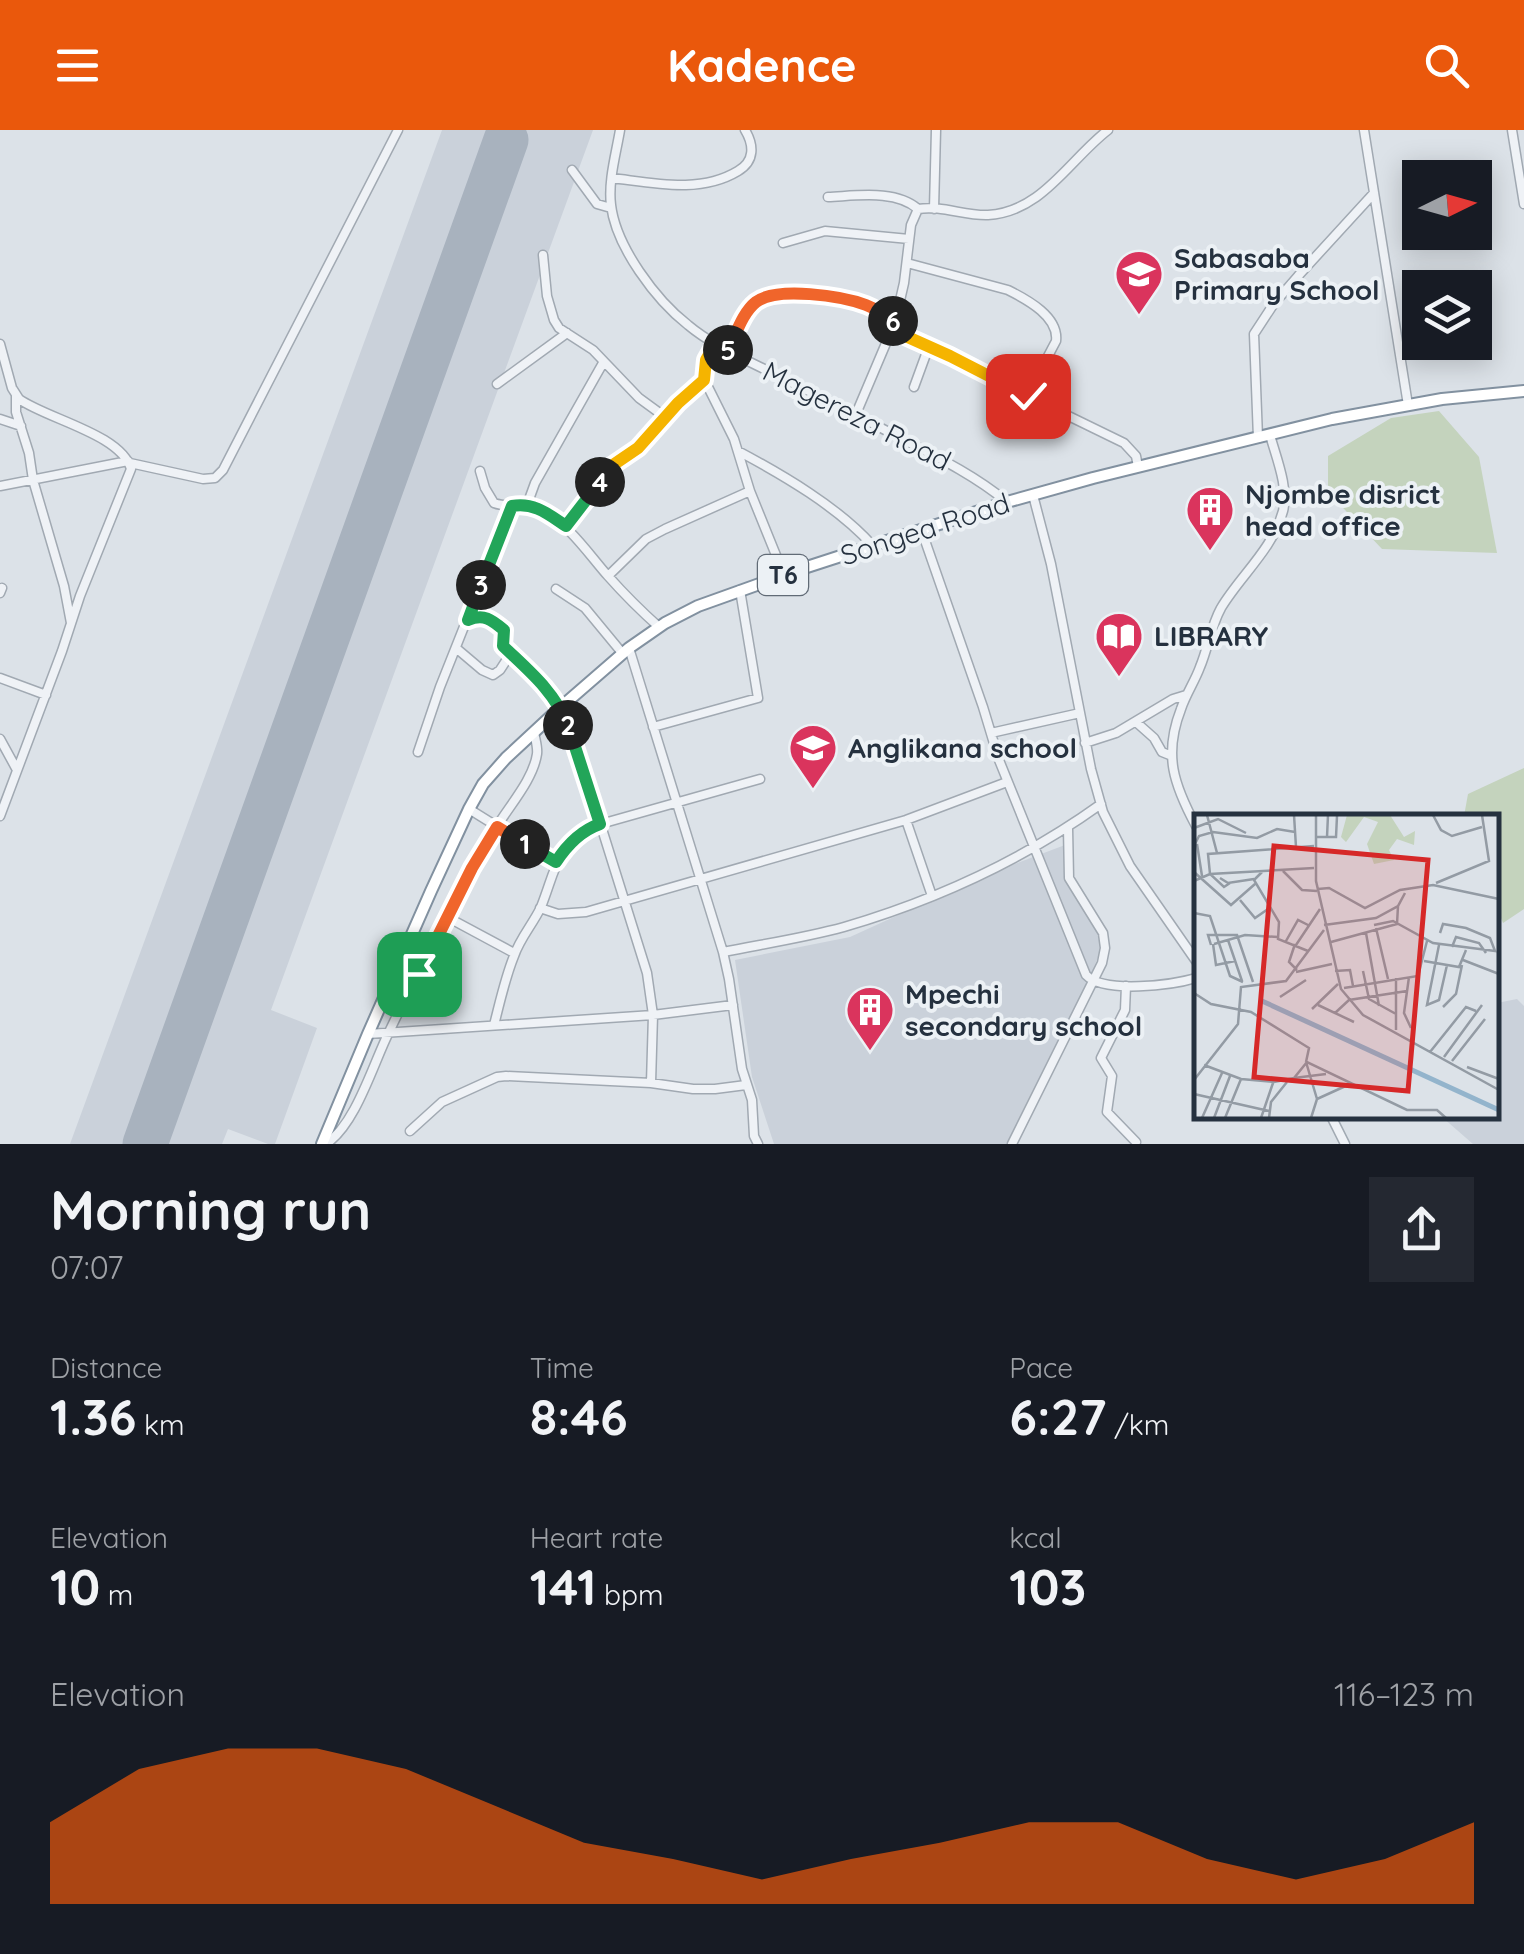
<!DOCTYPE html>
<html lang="en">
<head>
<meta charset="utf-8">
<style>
	body { margin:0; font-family:Quicksand,sans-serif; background:#242831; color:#f1f3f6; height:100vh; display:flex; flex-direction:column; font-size:38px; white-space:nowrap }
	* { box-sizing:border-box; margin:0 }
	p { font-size:32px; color:#9ea1a6 }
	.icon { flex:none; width:55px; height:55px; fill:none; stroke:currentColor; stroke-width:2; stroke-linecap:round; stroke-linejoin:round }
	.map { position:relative; height:1014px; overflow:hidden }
	.side { display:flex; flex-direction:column; background:#171b24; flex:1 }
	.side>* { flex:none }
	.needle { width:65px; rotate:85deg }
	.controls { position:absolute; left:1402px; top:30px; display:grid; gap:20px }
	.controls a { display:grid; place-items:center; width:90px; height:90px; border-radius:0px; background:#171b24; box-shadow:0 5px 25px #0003; font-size:50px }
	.pin { position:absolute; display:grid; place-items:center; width:85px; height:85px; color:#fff; margin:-42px; border-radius:20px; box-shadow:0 5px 15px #0006 }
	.km { position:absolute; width:50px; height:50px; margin:-25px; border-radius:50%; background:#222; color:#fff; font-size:28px; line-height:50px; text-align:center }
	.round { display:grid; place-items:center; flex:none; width:105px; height:105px; border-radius:0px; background:#242831 }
	.overview { display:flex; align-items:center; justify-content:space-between; height:170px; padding:0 50px }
	h1 { font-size:55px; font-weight:800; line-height:75px }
	.stats { display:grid; grid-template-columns:repeat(3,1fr); gap:15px; height:170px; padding:10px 50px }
	.stats div { display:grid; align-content:center }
	.stats b { font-size:50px; font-weight:800 }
	.stats small { font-size:28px; font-weight:400 }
	.stats p { font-size:28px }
	.chart { height:280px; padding:20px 50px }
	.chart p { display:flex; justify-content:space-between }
	.chart svg { width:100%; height:180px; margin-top:10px; fill:#ea580c; opacity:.7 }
	header { display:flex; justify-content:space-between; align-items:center; height:130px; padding:0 50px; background:#ea580c; color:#fff; font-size:45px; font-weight:800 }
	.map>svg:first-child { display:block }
</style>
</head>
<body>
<header><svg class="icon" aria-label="menu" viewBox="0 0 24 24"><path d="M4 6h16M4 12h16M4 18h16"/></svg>Kadence<svg class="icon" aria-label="search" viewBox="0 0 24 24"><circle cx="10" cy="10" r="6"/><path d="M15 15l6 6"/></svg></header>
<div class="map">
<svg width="1524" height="1014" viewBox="0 0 1524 1014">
	<rect width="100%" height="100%" fill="#dce2e8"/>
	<path fill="#cad1da" d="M442 0H593L271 880 317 898 275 1014H268L228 999 222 1014H70Z
		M1065 715 1078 761 1103 815 1086 857 1011 1014H774L752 947 735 830 850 807 986 745Z
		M1517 869 1524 876V1014H1473L1442 987 1496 986 1497 873Z"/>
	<path fill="#c4d3bd" d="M1439 281 1479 327 1497 423 1382 419 1328 362V326L1391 288Z
		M1524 638V779L1503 793 1497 778 1496 686H1464L1468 664Z"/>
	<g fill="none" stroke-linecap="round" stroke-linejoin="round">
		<path stroke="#a8b2be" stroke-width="45" d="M145 1014 506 10"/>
		<g stroke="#a1a9b2" stroke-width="11">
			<path id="minor" d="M620 0C616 24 608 51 611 75 616 117 656 170 688 195 713 216 745 229 774 244 815 264 856 284 896 306 935 326 973 344 1007 372
				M1364 0 1408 275
				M1512 0 1524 74
				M572 40 597 74 611 78
				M612 48C654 53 700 64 738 41 755 31 754 15 745 0
				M828 67C855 66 896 59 918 79
				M934 79 936 0
				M783 113 825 101 909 109
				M543 125 547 166 554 190 559 198 593 220 639 268 665 287
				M907 133 1008 160C1028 170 1059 187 1056 211L1027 266
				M892 200 1124 313 1136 326 1138 337
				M0 214 12 258 19 269C47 289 121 304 131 339L80 466 62 521 0 686
				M715 214 706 230 705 251 734 309 750 361 784 445
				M727 220C736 205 744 177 761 168 782 157 847 167 868 176 878 180 887 187 895 192
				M497 254 567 203
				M914 257 929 216
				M16 265V282L29 323 33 350 64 456 71 493
				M856 284 895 192 904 153 911 95 918 79C941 75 965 86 988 85 1042 82 1069 30 1108 0
				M0 289 21 296
				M1258 308 1254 204 1273 175 1298 146 1374 63
				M738 321C783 345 838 377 872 415
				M130 333 203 349 215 348 223 340 398 0
				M480 341 485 358 494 373C510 379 524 372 540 379 569 394 587 422 608 446 624 464 641 481 659 497
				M0 356 128 331
				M1033 365 1051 434 1091 639 1103 682 1130 736 1196 831
				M527 375 535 353 603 233
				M565 397 613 335 639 318 678 273 705 251
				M921 399 983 577 999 630 1086 845C1104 864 1173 855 1196 848
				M608 446 646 409 665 399 750 361
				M556 459 585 478 623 524
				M0 463 2 458
				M468 490C483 483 492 490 504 501L506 506 503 517 540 551 561 577 582 635 647 843 653 885 651 953
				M456 518 482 540 493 545 500 540 511 523
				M629 518 723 822 729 849 742 939 752 970 754 1006 758 1014
				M0 548 46 565
				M1136 592 1154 608 1162 622 1172 626
				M653 597 758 568 740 460
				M991 603 1080 583
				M0 609 17 640
				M1085 613 1116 603 1173 569 1186 565
				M418 622 440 557 512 376
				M469 679 556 733
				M906 690 932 766
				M1196 696C1174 655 1163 625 1181 579 1186 564 1195 551 1200 537 1208 518 1211 496 1221 478 1240 446 1273 419 1283 381 1289 358 1276 327 1270 305
				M540 778 558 784 586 782 906 690 1007 652
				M447 787 514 823
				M723 822C763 814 804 808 844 797 936 770 1023 730 1101 674
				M1126 856 1125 880 1101 928 1112 946 1107 982 1136 1012
				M494 895C500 872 505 848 514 826 520 808 533 794 541 777 556 739 554 722 590 697L760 649
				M368 904 653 885 733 875
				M1331 986 1345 1014
				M410 1001 442 972 497 947 506 946 651 953 693 959H715L746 955
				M326 1014C356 994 373 934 389 902 422 833 457 763 496 698 509 676 533 650 537 624 538 617 535 609 534 602
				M1012 1014 1102 833 1105 818 1103 803 1069 748 1068 698"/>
		</g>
		<g stroke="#8291a0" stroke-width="14">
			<path id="highway" d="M322 1014 368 904 431 761 469 679 483 654 506 628 561 577 629 518 665 493 698 476 807 437 1007 372 1093 348 1332 289 1442 269 1524 261"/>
		</g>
		<use href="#minor" stroke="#eff2f6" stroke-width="8"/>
		<use href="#highway" stroke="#fff" stroke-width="10"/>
	</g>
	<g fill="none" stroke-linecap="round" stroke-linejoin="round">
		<g stroke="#fff" stroke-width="20">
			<path id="split-1" d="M419 844 472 738 497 697 525 714"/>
		</g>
		<g stroke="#fff" stroke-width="20">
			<path id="split-2" d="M525 714 556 732C567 715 580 701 600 694L568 595"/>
		</g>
		<g stroke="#fff" stroke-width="20">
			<path id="split-3" d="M481 455 468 490C484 483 492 490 504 500L503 516C529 541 554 561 568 595"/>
		</g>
		<g stroke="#fff" stroke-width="20">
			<path id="split-4" d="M481 455 512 376C534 372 548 384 566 396L600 352"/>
		</g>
		<g stroke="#fff" stroke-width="20">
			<path id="split-5" d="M600 352 613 335 638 318 678 273 704 250 706 230 715 214 728 220"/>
		</g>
		<g stroke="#fff" stroke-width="20">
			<path id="split-6" d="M728 220C736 205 742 183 756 172 777 156 842 166 866 175 876 179 885 185 893 191"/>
		</g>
		<g stroke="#fff" stroke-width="20">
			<path id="split-7" d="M893 191 895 192 892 200 950 226 1028 266"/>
		</g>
		<use href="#split-1" stroke="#f0652b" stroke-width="12"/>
		<use href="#split-2" stroke="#22a559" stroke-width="12"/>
		<use href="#split-3" stroke="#22a559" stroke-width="12"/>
		<use href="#split-4" stroke="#22a559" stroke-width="12"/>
		<use href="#split-5" stroke="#f5b400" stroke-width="12"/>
		<use href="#split-6" stroke="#f0652b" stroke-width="12"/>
		<use href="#split-7" stroke="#f5b400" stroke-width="12"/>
	</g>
	<defs>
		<g id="school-pin" transform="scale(2.5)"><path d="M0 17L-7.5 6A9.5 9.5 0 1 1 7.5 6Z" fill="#da345d" stroke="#ecf1f5"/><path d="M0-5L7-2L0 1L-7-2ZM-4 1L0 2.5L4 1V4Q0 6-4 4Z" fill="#fff"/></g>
		<g id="building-pin" transform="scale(2.5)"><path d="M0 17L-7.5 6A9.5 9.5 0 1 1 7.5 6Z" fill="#da345d" stroke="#ecf1f5"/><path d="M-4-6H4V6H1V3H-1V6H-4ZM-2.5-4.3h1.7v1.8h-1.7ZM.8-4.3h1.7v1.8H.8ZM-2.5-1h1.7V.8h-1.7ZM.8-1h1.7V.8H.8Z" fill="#fff"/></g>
		<g id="library-pin" transform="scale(2.5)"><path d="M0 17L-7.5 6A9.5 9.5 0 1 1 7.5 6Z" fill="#da345d" stroke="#ecf1f5"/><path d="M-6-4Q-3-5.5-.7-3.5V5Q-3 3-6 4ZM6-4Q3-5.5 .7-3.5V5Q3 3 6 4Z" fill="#fff"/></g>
	</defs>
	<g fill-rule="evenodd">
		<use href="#school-pin" x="1139" y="144"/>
		<use href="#building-pin" x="1210" y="380"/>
		<use href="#library-pin" x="1119" y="506"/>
		<use href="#school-pin" x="813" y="618"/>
		<use href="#building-pin" x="870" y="880"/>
	</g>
	<g text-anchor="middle" stroke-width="8" stroke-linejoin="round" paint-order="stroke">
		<rect fill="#ecf1f5" stroke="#616b76" stroke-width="2.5" x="758" y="425" width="50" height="40" rx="8"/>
		<g font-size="25" font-weight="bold" fill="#25313f">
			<text x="783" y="454">T6</text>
		</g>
		<g font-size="28" font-weight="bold" fill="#25313f" stroke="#ecf1f5" text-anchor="start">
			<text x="1174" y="138">Sabasaba<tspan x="1174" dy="32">Primary School</tspan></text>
			<text x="1245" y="374">Njombe disrict<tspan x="1245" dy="32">head office</tspan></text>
			<text x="1154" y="516">LIBRARY</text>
			<text x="848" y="628">Anglikana school</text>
			<text x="905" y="874">Mpechi<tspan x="905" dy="32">secondary school</tspan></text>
		</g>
		<g font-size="28" fill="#25313f" stroke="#ecf1f5">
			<text transform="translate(857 286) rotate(27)" y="10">Magereza Road</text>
			<text transform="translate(925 399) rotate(-18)" y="10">Songea Road</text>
		</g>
	</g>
	<g transform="translate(1194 684)">
		<rect width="305" height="305" fill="#dce2e8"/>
		<path d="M153 1H196L210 23 221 17 220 31 203 25 195 36 200 46 180 50 173 30 184 8 170 3 152 28 147 23Z" fill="#c4d3bd"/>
		<path fill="none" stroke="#93b4cc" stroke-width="5" d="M68 187 305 296"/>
		<path fill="none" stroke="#939ba4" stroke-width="2.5" d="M13 1 23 39M100 1 102 33M122 1V67L147 175 169 201 305 276M239 1 247 16 258 22 288 13M0 14 24 5 52 19M123 23H133L134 1M133 23H142L143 2M3 30 8 62M0 32 5 22 19 18 63 24 83 15 101 18M89 57 108 76 123 77M0 58 37 91 61 70M68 58 60 66 85 108 84 125 114 137M26 64 34 69 60 65M0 67 16 60 120 54M36 69 30 73 16 60 14 40 120 32M242 69 295 47 288 1M124 75 135 74 171 94 206 76 239 71 305 85M46 86 61 104 74 95M0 99 16 102 36 162 49 168M130 111 182 104 204 92 211 79M180 111 199 107 239 129 301 137 296 124 272 114 249 110 246 119M182 114 194 165M172 119 185 192M34 126 48 167M92 127 104 106 114 111M137 128 203 110 204 92M19 130 22 151 41 147M20 130 51 121 84 123M101 130 95 148 103 156M17 131 14 121H43L59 168M102 131 126 95M245 131 233 191 245 186 253 151M258 133 262 123 285 129 292 139M269 146 305 160M230 147 265 153 272 136M141 157 156 156 159 172M169 157 175 185 202 200M102 158 138 150M215 163 210 199 217 214M150 174 224 162 233 127M0 179 17 190 57 198 115 234 112 248M86 183 112 166M124 191 160 208M249 193 262 180 268 151M118 195 144 170M141 199 155 186 213 177M202 216V164M236 238 272 193 282 197M250 243 288 191M258 247 291 205M112 248 123 285M10 251 47 265 80 268 100 264 113 248 213 296H243L252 304M273 253 305 265M100 264 132 260M0 266 44 210 47 173 92 167 130 116M0 280 75 297M8 304 28 259M20 304 36 262M31 304 47 265M67 304 79 269M75 304 77 288 93 268M117 304 123 285 156 270"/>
		<path fill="#d62828" fill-opacity="0.15" stroke="#d62828" stroke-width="5" d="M80 32 234 46 214 277 60 263Z"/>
		<rect width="305" height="305" fill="none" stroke="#25313f" stroke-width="5"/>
	</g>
</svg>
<div class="controls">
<a><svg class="needle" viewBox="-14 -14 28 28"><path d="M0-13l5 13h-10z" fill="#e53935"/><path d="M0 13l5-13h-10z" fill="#9ea1a6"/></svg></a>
<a><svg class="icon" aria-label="layers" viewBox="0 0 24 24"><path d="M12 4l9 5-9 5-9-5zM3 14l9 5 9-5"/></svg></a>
</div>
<div class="pin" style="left:419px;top:844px;background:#1e9e55"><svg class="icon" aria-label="arrive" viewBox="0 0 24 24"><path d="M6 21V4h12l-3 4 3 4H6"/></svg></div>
<div class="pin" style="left:1028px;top:266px;background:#d93025"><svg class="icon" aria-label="check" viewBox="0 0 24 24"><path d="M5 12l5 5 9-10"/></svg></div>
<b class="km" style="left:525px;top:714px">1</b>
<b class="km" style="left:568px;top:595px">2</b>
<b class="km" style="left:481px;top:455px">3</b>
<b class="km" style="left:600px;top:352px">4</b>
<b class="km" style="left:728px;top:220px">5</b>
<b class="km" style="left:893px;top:191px">6</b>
</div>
<section class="side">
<div class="overview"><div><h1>Morning run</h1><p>07:07</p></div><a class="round"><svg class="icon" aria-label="share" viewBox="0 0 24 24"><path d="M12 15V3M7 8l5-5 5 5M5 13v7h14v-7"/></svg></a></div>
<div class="stats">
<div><p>Distance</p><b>1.36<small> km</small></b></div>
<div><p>Time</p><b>8:46</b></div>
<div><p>Pace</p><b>6:27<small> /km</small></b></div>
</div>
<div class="stats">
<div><p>Elevation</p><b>10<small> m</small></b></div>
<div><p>Heart rate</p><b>141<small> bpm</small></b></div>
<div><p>kcal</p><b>103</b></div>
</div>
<div class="chart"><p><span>Elevation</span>116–123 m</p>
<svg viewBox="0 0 160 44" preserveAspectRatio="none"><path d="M0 44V24L10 11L20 6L30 6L40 11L50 20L60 29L70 33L80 38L90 33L100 29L110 24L120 24L130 33L140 38L150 33L160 24V44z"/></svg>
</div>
</section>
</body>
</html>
